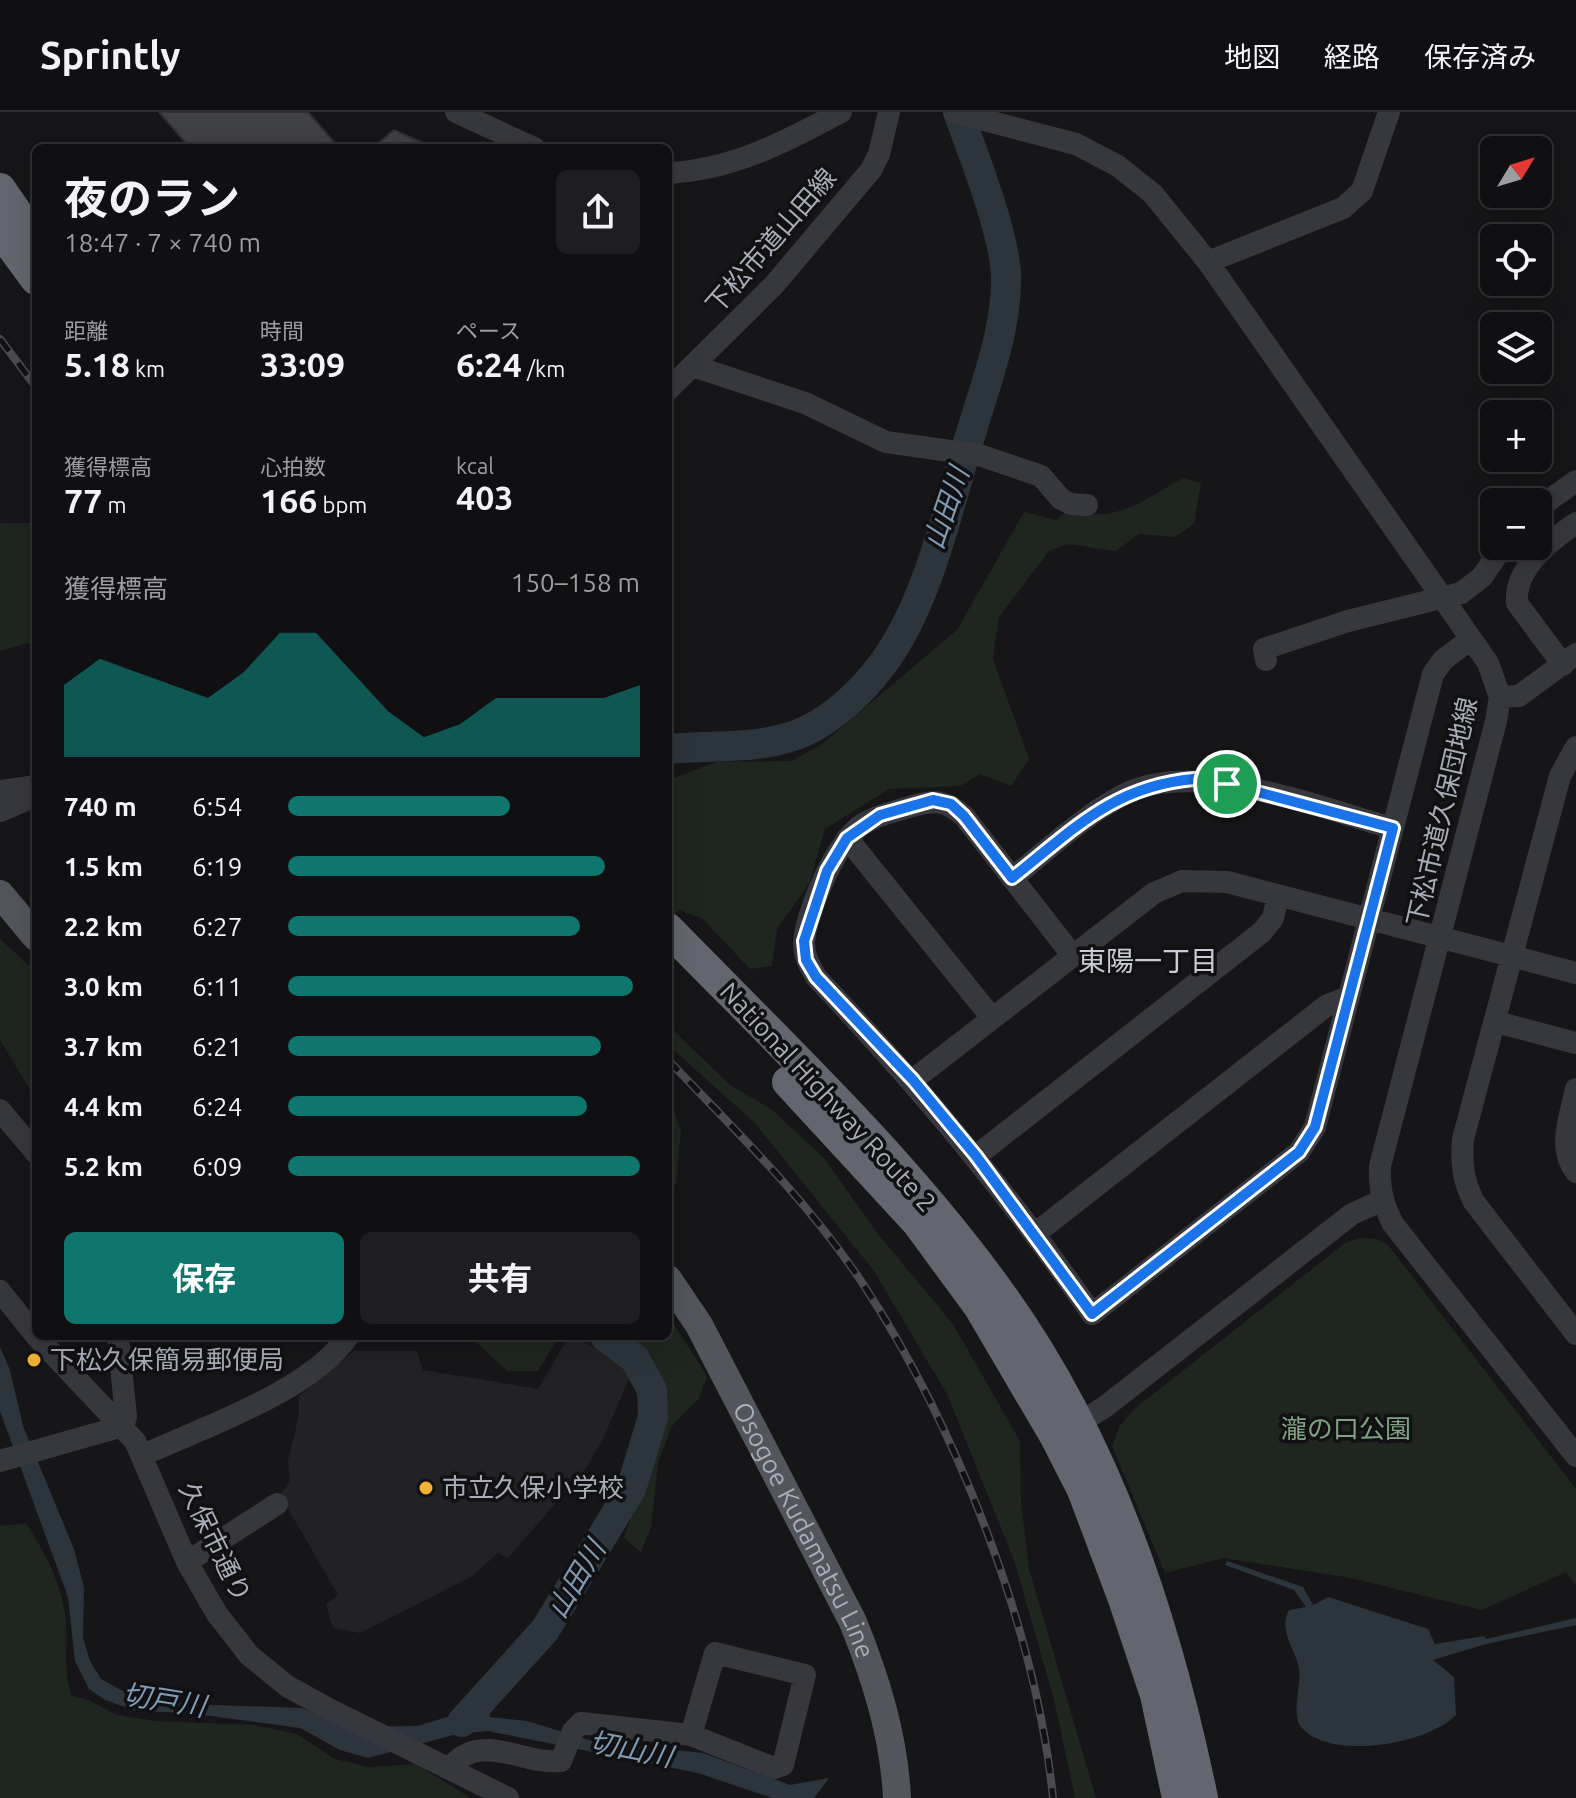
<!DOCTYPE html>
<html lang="ja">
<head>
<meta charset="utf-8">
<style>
	body { margin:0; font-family:Ubuntu,"Noto Sans JP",sans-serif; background:#1e1e20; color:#f1f3f6; height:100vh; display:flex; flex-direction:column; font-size:30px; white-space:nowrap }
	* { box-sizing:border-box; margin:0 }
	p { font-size:26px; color:#9c9d9f }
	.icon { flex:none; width:44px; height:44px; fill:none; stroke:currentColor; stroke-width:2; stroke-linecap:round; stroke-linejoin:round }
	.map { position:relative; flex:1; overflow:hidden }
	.details { position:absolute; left:32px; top:32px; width:640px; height:1196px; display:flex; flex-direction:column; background:#101012; border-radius:12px; box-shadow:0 8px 32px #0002,0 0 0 2px #303032 }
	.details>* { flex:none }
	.needle { width:52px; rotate:52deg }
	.buttons { position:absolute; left:1480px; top:24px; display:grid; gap:16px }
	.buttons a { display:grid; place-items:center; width:72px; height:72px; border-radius:12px; background:#101012; box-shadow:0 8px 32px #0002,0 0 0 2px #303032; font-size:40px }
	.pin { position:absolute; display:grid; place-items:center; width:68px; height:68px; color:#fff; margin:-34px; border:4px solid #fff; border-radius:50%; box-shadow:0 2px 8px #0007 }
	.round { display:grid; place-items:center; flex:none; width:84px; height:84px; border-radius:12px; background:#1e1e20 }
	.head { display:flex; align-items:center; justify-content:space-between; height:136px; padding:0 32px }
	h1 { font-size:44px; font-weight:700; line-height:60px }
	.figures { display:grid; grid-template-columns:repeat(3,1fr); gap:12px; height:136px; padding:8px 32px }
	.figures div { display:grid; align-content:center }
	.figures b { font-size:34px; font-weight:700 }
	.figures small { font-size:22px; font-weight:400 }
	.figures p { font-size:22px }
	.chart { height:224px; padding:16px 32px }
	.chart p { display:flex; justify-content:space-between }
	.chart svg { width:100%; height:144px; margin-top:8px; fill:#0f766e; opacity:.7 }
	.action { display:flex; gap:16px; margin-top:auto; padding:16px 32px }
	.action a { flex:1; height:92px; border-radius:12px; background:#0f766e; color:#fff; font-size:32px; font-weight:700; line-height:92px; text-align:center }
	.action a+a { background:#1e1e20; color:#f1f3f6 }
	ul { padding:0 32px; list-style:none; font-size:26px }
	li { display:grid; grid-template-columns:128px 96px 1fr; align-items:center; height:60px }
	li i { height:20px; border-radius:10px; background:#0f766e }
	header { display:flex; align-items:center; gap:48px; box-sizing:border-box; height:112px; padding:0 40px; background:#101012; border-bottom:2px solid #303032 }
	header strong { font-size:38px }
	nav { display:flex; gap:44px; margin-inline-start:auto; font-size:28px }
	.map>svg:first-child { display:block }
</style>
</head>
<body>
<header>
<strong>Sprintly</strong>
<nav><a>地図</a><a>経路</a><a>保存済み</a></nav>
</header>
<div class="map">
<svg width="1576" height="1686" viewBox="0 0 1576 1686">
	<rect width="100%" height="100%" fill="#161618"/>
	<path fill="#222225" d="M569 1224 621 1247 632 1260 603 1327 586 1356 508 1446 498 1441 471 1465 360 1521 333 1516 326 1492 338 1483 280 1383 290 1369 288 1349 299 1303V1284L354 1239H417L423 1258 538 1277Z"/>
	<path fill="#1e261f" d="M1183 366 1201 371 1194 412 1175 425 1139 422 1116 439 1068 432 1049 439 999 505 993 547 1029 647 1011 674 980 662 960 674 889 677 825 717 809 772 777 817 772 854 750 857 703 807 679 798 668 812 671 667 717 650 791 649 821 633 957 518 1024 400 1056 408 1067 399C1119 411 1140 390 1183 366Z
		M0 411H36V529L0 539Z
		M0 827 36 860V988L0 928Z
		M668 913 730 973 771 997 824 1046 877 1121 953 1212 1020 1329 1021 1390 1029 1457 1096 1686H1075L1054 1588 1014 1448 948 1284 874 1159 755 1011 668 933Z
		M668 984 681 1018 676 1073 668 1074Z
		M1360 1126 1377 1127 1388 1133 1576 1377V1473L1566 1460 1482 1498 1351 1466 1224 1446 1165 1461 1112 1334 1119 1315 1133 1298 1345 1131Z
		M668 1203 707 1264 699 1286 672 1314 658 1351 651 1416 641 1440 624 1426C637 1384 668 1318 656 1275 650 1255 627 1235 611 1224H668Z
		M479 1224H559L538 1259H507L477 1231Z
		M26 1411C44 1439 61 1469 65 1503 69 1531 62 1558 72 1584L89 1588 117 1603 155 1609 254 1613 297 1622 335 1647 369 1655 416 1652 471 1686H0V1414Z"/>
	<path fill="#2c353c" d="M0 1235 10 1258 23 1314 74 1437 84 1476 83 1526 90 1549 101 1567 123 1579 187 1592 302 1596 348 1615 417 1614 451 1604 487 1577 490 1605 527 1609 596 1630 703 1641 790 1673 829 1666 814 1686H772L698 1661 488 1619 457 1622 368 1646 340 1638 300 1616 188 1601 136 1599 105 1588 89 1577 75 1549 68 1485 0 1299Z
		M1227 1449 1303 1475 1313 1493 1328 1485 1428 1517 1435 1532 1484 1524 1486 1527 1576 1506V1513L1486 1532 1433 1548 1454 1565 1456 1603C1429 1632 1331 1649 1302 1616 1290 1603 1302 1573 1299 1556 1295 1536 1278 1519 1289 1498L1306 1495 1294 1478 1225 1453Z"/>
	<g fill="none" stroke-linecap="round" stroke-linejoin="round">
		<path stroke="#2c353c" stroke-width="30" d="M668 637C716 632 766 639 810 617 838 602 863 578 882 553 929 490 948 395 971 321 986 270 1007 218 1006 163 1004 120 973 41 958 0
			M462 1610 545 1518 631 1377 653 1305 652 1278 635 1247 605 1224"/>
	</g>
	<path fill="#404145" stroke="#303034" stroke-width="2" d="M159 0H308L339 36H190Z
		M394 18 434 36H373Z"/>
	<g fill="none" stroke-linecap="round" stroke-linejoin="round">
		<path stroke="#37383d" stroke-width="22" d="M456 0 534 36
			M954 0 1076 32 1118 54 1153 82 1208 150 1488 551 1500 585 1496 609 1380 1054C1379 1078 1383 1092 1393 1112L1576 1344
			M668 61C732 58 785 30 841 0
			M1208 150 1343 96 1362 79 1389 0
			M693 254 805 291 886 330 979 343 1041 364 1061 387 1071 392 1087 393
			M668 278 774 173 871 58 879 42 889 0
			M1538 396 1576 369
			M1266 548 1264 537 1348 509 1461 481 1482 465 1503 434
			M1563 553 1517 491C1514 456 1551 428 1576 411
			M1500 585 1519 584 1576 542
			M1576 635 1560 664 1463 1027C1461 1052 1463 1068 1474 1090L1576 1222
			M0 679 36 674
			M0 699 36 684
			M847 726 992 906
			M1012 766C1048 738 1084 703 1125 682 1197 646 1318 696 1393 716
			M1073 844 964 704C945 687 933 688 909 695 893 700 877 703 863 712 836 729 806 800 804 831 804 845 810 854 816 865 919 974 1006 1078 1092 1202L1299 1040 1315 1015 1433 562 1443 548 1471 527
			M1496 910 1576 931
			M913 968 1154 781 1182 769 1227 770 1576 861
			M1576 977C1570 1005 1557 1036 1576 1060
			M0 998 36 1041
			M976 1044 1262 820 1273 806 1278 783
			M1036 1121 1326 894 1348 885
			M0 1179 36 1224
			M36 1224 135 1329 187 1450 217 1502 249 1543 287 1574 325 1595 508 1686
			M118 1224 126 1305 123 1314
			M1067 1319 1106 1294 1352 1102 1381 1089
			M143 1343C204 1315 311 1279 348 1224
			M0 1349 123 1314
			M187 1450 277 1392
			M450 1656C480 1618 521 1653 561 1649L573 1619 581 1611 691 1623 774 1656 783 1653 805 1563 715 1541 691 1623"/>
		<g stroke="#53555c" stroke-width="28">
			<path d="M0 782 36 825"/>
			<path id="s1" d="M668 1167 699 1213 853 1510C876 1567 894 1624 897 1686"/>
		</g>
		<path stroke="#63666e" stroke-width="32" d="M0 77 36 129
			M0 118 36 167
			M668 817C782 934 902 1046 998 1179 1107 1329 1165 1507 1202 1686
			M788 970 918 1111 979 1194 1056 1325 1083 1378 1124 1487 1156 1583 1178 1686"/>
		<g stroke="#4a4c52" stroke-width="8">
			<path id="rail" d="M0 227 36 275
				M668 948C736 1019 808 1089 863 1172 956 1314 1036 1517 1053 1686"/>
		</g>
		<use href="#rail" stroke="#111113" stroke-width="5" stroke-dasharray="15" stroke-linecap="butt"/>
	</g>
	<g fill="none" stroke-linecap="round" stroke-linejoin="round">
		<g stroke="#fff" stroke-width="16">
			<path id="route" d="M1194 667 1227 672 1393 716 1315 1015 1299 1040 1092 1202 976 1044 913 968 816 865 806 848 804 829 827 759 847 726 880 703 933 688 951 692 964 704 1012 766C1073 718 1113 674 1194 667Z"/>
		</g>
		<use href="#route" stroke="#1a73e8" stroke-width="10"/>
	</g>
	<g fill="#f2b134" stroke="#111113" stroke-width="3">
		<circle cx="34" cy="1248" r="8"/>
		<circle cx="426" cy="1376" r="8"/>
	</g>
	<g text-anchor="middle" stroke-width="7" stroke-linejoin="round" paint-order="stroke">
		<g font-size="26" fill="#a8adb8" stroke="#111113">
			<text transform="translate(771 129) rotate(-49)" y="9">下松市道山田線</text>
			<text transform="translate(1442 700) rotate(-77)" y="9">下松市道久保団地線</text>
			<text transform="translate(828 985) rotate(47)" y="9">National Highway Route 2</text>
			<text dy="9" stroke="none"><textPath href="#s1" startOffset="286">Osogoe Kudamatsu Line</textPath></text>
			<text transform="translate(215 1430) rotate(64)" y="9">久保市通り</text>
		</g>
		<g font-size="26" fill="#a8adb8" stroke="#111113" text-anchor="start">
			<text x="50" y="1257">下松久保簡易郵便局</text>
			<text x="442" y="1385">市立久保小学校</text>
		</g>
		<g font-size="26" fill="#7fa381" stroke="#111113">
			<text x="1346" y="1326">瀧の口公園</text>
		</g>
		<g font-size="28" font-style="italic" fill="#7f9bb3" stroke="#111113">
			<text transform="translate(946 396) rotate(-71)" y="10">山田川</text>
			<text transform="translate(576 1467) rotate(-59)" y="10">山田川</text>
			<text transform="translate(164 1588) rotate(9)" y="10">切戸川</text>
			<text transform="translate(631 1637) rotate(11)" y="10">切山川</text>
		</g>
		<g font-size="28" fill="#c9ccd4" stroke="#111113">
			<text x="1148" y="859">東陽一丁目</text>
		</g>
	</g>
</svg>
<div class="buttons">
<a><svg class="needle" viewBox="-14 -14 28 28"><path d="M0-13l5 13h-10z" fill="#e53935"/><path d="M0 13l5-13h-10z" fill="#9c9d9f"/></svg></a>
<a><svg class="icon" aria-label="locate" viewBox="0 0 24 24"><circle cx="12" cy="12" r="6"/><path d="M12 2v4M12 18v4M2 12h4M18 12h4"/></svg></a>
<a><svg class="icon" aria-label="layers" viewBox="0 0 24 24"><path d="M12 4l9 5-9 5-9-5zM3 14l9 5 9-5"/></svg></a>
<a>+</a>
<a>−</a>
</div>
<div class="pin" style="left:1227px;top:672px;background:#1e9e55"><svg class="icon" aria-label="arrive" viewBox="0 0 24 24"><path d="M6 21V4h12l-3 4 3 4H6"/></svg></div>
<section class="details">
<div class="head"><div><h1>夜のラン</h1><p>18:47 · 7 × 740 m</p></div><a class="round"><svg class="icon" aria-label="share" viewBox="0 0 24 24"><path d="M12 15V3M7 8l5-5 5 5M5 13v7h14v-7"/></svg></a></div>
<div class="figures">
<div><p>距離</p><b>5.18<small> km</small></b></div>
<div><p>時間</p><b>33:09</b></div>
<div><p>ペース</p><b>6:24<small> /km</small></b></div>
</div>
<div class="figures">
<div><p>獲得標高</p><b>77<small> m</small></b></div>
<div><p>心拍数</p><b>166<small> bpm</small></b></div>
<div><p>kcal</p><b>403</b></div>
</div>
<div class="chart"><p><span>獲得標高</span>150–158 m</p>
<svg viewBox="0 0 160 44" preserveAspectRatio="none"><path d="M0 44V22L10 14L20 18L30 22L40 26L50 18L60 6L70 6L80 18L90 30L100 38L110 34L120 26L130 26L140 26L150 26L160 22V44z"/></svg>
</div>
<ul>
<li><b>740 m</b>6:54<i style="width:63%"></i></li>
<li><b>1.5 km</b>6:19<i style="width:90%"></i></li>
<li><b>2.2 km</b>6:27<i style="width:83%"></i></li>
<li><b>3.0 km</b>6:11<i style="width:98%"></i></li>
<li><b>3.7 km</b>6:21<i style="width:89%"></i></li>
<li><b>4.4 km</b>6:24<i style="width:85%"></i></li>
<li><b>5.2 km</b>6:09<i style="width:100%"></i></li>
</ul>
<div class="action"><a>保存</a><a>共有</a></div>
</section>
</div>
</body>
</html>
